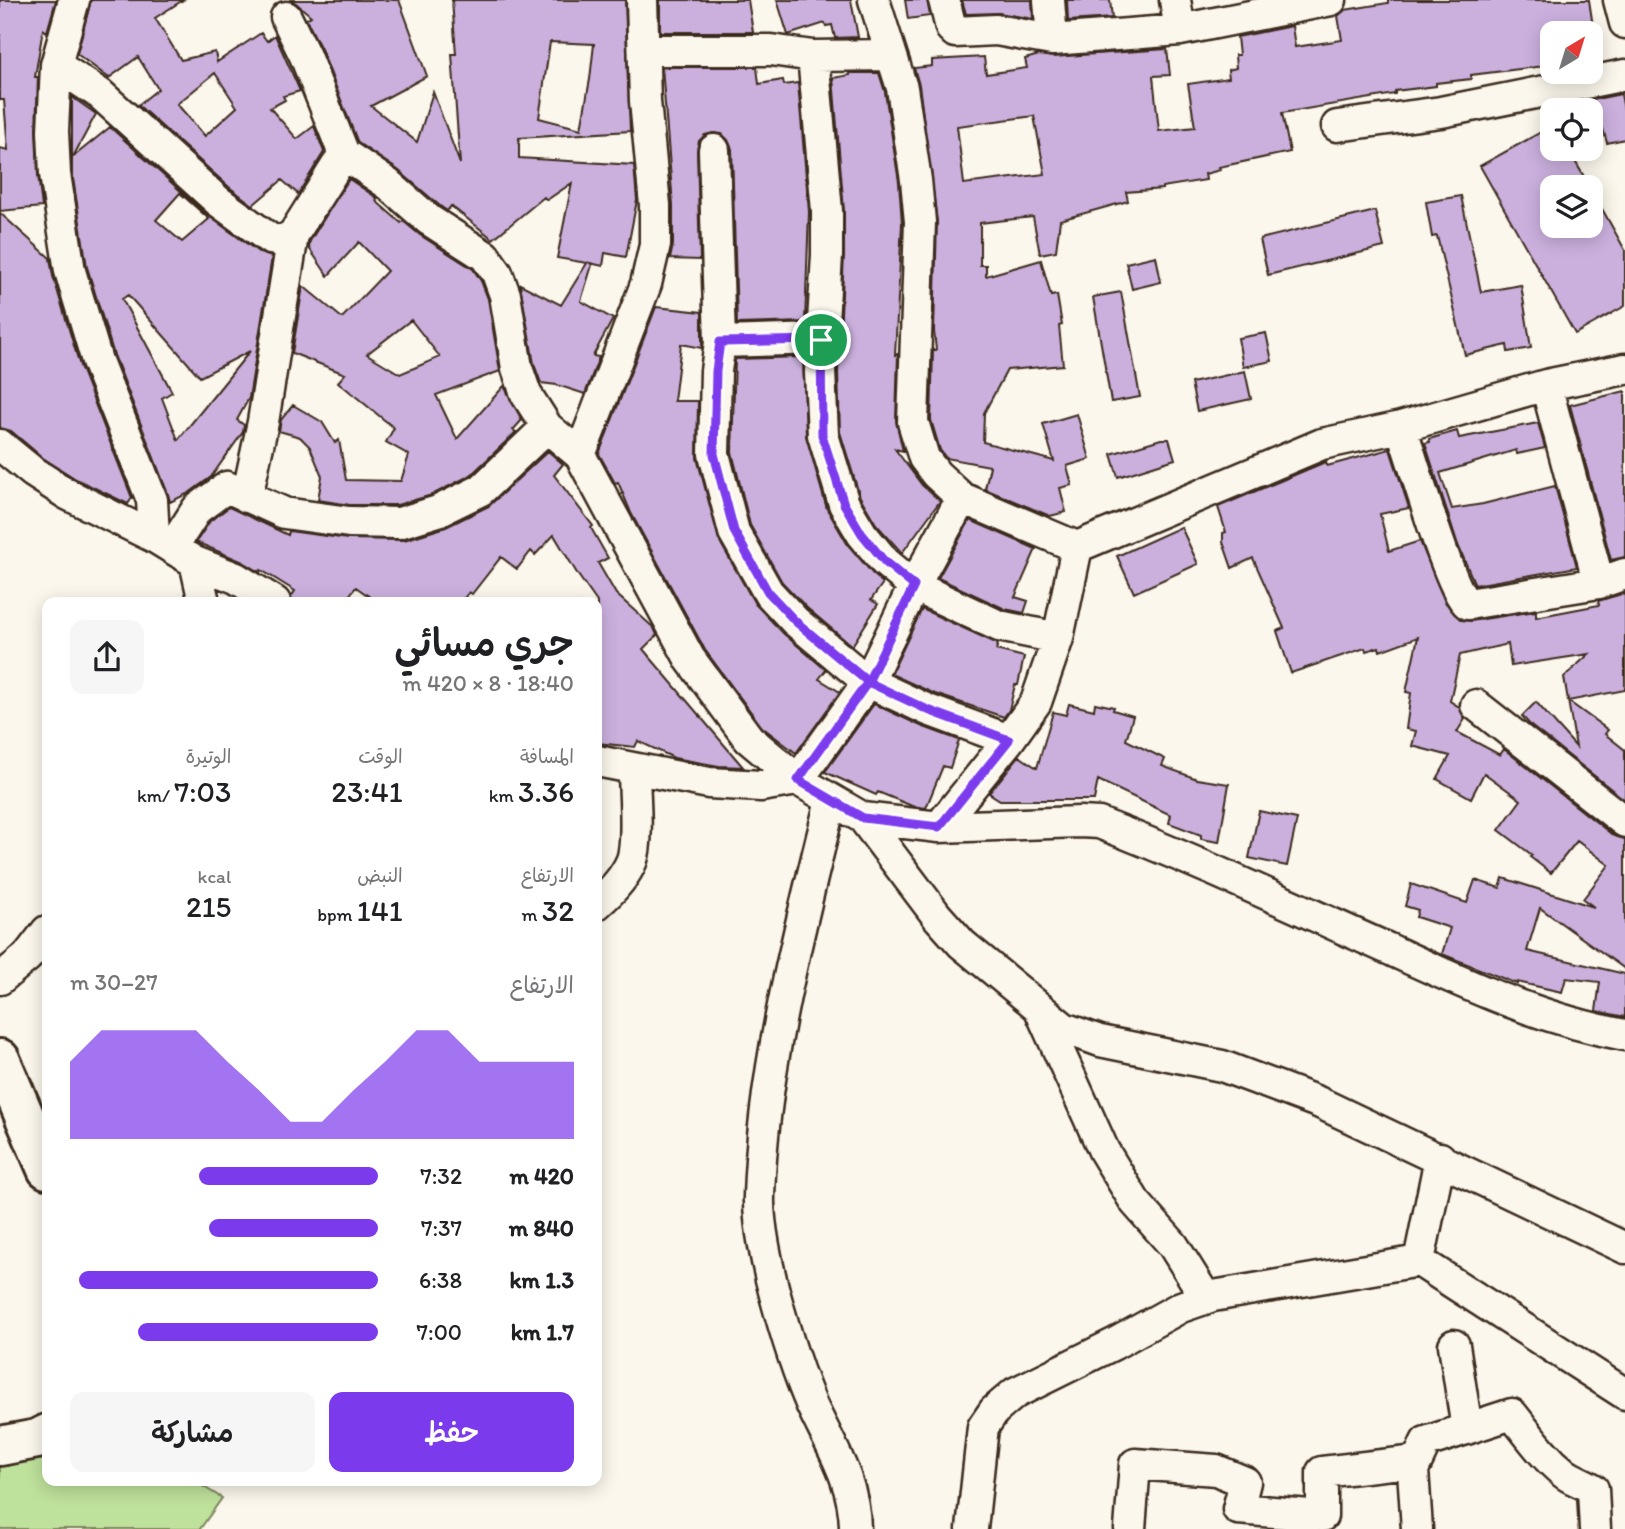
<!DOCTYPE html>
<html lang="ar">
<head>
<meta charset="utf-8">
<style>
	body { margin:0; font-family:Itim,"Playpen Sans Arabic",sans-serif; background:#f6f6f6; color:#202124; direction:rtl; height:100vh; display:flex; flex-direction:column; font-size:26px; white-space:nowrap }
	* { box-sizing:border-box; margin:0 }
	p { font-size:23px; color:#757577 }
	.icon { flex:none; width:38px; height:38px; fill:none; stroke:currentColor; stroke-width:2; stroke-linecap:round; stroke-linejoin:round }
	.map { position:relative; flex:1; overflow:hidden; direction:ltr }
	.panel { position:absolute; left:42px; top:597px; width:560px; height:889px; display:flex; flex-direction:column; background:#fff; border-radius:14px; box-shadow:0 4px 18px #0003; direction:rtl }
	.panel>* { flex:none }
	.needle { width:46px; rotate:38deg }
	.fabs { position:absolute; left:1540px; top:21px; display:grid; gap:14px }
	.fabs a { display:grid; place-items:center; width:63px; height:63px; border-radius:14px; background:#fff; box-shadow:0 4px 18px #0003; font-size:35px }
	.pin { position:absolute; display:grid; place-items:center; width:60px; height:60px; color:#fff; margin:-30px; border:4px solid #fff; border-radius:50%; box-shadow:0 2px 7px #0007 }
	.round { display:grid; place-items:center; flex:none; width:74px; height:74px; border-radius:14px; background:#f6f6f6 }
	.head { display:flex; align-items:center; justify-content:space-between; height:119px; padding:0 28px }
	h1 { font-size:38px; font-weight:600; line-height:52px }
	.metrics { display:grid; grid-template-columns:repeat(3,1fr); gap:10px; height:119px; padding:7px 28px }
	.metrics div { display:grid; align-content:center }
	.metrics b { font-size:30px; font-weight:600 }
	.metrics small { font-size:19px; font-weight:400 }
	.metrics p { font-size:19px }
	.chart { height:196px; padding:14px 28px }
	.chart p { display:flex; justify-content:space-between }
	.chart svg { width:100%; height:126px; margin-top:7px; fill:#7c3aed; opacity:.7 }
	.button { display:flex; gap:14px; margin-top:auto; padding:14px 28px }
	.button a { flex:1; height:80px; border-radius:14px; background:#7c3aed; color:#fff; font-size:28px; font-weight:600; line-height:80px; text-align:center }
	.button a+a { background:#f6f6f6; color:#202124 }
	ul { padding:0 28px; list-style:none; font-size:23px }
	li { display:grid; grid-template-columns:112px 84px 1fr; align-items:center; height:52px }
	li i { height:18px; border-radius:9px; background:#7c3aed }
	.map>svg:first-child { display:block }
</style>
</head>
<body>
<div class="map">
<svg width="1625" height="1529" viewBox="0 0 1625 1529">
	<rect width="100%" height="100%" fill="#fbf7ec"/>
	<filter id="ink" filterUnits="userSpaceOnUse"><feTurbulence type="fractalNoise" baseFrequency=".0143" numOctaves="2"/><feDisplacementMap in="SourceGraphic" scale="14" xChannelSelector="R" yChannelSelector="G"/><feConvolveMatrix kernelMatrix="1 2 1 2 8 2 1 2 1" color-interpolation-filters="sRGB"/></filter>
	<g filter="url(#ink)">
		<path fill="#bee19b" stroke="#7c865c" stroke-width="2" d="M47 1437V1480L194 1481 222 1498 200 1529H0V1446Z"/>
		<path fill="#cbb0de" stroke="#3b2a1e" stroke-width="2" fill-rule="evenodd" d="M0 0H56L47 32 43 29 35 77H38L36 130 38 175 42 207 0 211V148L8 150 4 100H0Z
			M91 0H183L155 18 181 60 215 52 217 62 261 33 267 41 275 35 300 91 283 96 285 100 270 108 297 139 314 126 324 152 298 194 282 180 253 205 229 187 138 105 158 89 138 57 109 78 77 54ZM215 73 237 107 205 136 177 104Z
			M289 0H399L427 76 371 106 417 142 433 92 460 164 452 54H456L452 0H625L630 131 519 138V158L634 165 637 200 626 257 605 253 603 266 590 263 592 265 581 301 613 319 593 356 599 357 585 394 557 385 541 383 534 364 520 284 561 305 587 263 557 258 572 183 547 200 544 197 493 239 451 206 447 211 440 206 398 170 358 143 321 49 306 19 311 16 296 3ZM550 42 594 44 590 79 581 129 539 118Z
			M660 0H748L753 32H660Z
			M777 0H851L858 37 835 38 832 25 826 26 825 23 788 35Z
			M905 0H927L930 16 908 19Z
			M962 0H1032L1033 19 999 13 966 14Z
			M1067 0H1110L1112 18 1068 21Z
			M1388 0H1589L1594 33H1552V65L1471 75V79L1436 83V86L1395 91V94L1282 113 1290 152 1219 167 1220 170 1205 174 1206 180 1162 187V189L1126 192 1128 201 1060 220 1056 251 1040 254 1033 217 980 223V265H986V276L1041 260 1051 296 1057 295 1062 325 1059 326 1063 365 1007 370 984 413 983 442 1054 461 1043 424 1077 414 1090 459 1067 466 1072 485 1060 488 1066 512 1050 516 985 489 990 466 946 458 940 450 931 420 933 350H936L934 331 937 221 919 85 914 68 932 66V60L984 57 986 74 1027 68 1025 59 1039 55 1053 57 1167 49 1170 75 1153 76 1159 131 1195 127 1188 84 1229 78 1228 70 1236 68 1235 55H1239L1237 37 1292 26 1295 47 1342 40 1338 16 1345 10 1388 3ZM1034 116 1045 174 964 184 957 126Z
			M662 67H757L759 84 783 80 784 85 798 83 809 212 805 322 737 324 732 149 728 140 722 134 713 133 705 135 699 141 697 150 700 260 670 259 673 245V205Z
			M849 73H879L885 92 899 182 902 223 895 355 898 354 896 421 903 451 895 449 922 485 940 501 902 553 876 524 860 497 840 432 838 372 844 256V211L833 78 850 75Z
			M1621 94 1625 115V139L1607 143 1603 129 1591 132V110H1578L1577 103Z
			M72 97 96 114 73 157 110 127 206 214 260 253 272 257 249 398 237 420 244 425 243 432 211 477 189 493 170 502 168 494 114 355 87 267 72 172ZM180 193 209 219 182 242 156 220ZM128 295 200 377 250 351 178 440 162 398 172 392 122 299Z
			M1552 126V149H1568L1590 187H1552V226H1591V189L1625 250V306L1575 334 1480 166Z
			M349 179 377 198 376 201 401 223 403 221 420 235 473 269 481 281 488 299 500 371 436 395 457 439 504 386 522 420 513 430 516 432 471 475 432 495 397 505H350L318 500 322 476 310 447 300 437 279 431 281 420 293 405 322 422 335 443 339 440 346 480 401 481 409 455 386 442 394 428 338 382 345 374 292 353 303 286 342 318 387 271 359 242 328 276 309 248 310 241ZM411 320 440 357 400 374 367 354Z
			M1461 196 1481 292 1521 285 1531 348 1508 352 1507 345 1465 355 1437 236 1432 237 1426 202Z
			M1375 211 1384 247 1268 275 1260 239Z
			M0 213 50 258 53 276 80 366 132 498 128 504 76 479 43 458 11 431 0 428Z
			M1156 256 1161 282 1132 289 1126 263Z
			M1121 292 1140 397 1111 402 1093 297Z
			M656 307 702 312V348L681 344 674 401H698L697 458 719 540 755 604 784 634 826 670 819 679 840 692 796 753 762 727 705 650 631 513 618 482 615 483 599 454Z
			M1266 333 1272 361 1243 367 1238 338Z
			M803 357 806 436 827 509 848 545 872 573 883 583 871 600 878 604 852 646 807 608 782 582 750 525 732 452 735 359Z
			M1245 371 1251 399 1197 411 1191 383Z
			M1625 391V557L1611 560 1570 405Z
			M1538 423 1545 448 1517 454 1516 450 1440 473 1452 509 1483 504 1555 486 1577 567 1475 585 1458 545 1425 443 1430 442 1429 439 1457 431 1459 438Z
			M1161 439H1169L1175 459 1118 477 1111 454Z
			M1390 449 1409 508 1380 514 1389 551 1420 541 1445 602 1461 620 1471 621 1536 611V617L1599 605 1598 601 1625 593V690L1568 701 1608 730 1605 734 1625 750V800L1531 726 1522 716 1536 702 1576 747 1564 677 1589 654 1511 666 1508 644 1460 655 1450 701 1459 707 1465 719 1457 732 1500 755 1504 749 1614 836 1625 839V969L1540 908 1527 951 1625 974V1017L1596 1011 1600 982 1566 978 1562 992 1517 982V984L1442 954 1450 928 1416 917 1418 910 1405 906 1411 884 1467 903 1475 880 1500 888 1503 878 1594 907 1583 899 1609 865 1577 841 1551 873 1530 857 1532 855 1499 830 1521 800 1484 773 1471 798 1437 779 1450 756 1412 746 1416 731 1406 729 1411 693 1406 692 1418 637 1380 651 1379 647 1366 651 1365 648 1291 673 1277 631 1284 628 1253 558 1232 568 1223 542V533L1226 532 1218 507 1323 463 1326 462 1327 466Z
			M548 451 563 464 554 475 593 526 591 528 608 558 598 563 616 594 654 628 657 635 643 649 743 767 719 766 674 758 638 741 635 747 597 743V602L578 575 554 535 535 555 531 551 517 569 501 557 472 594 469 592 461 602H377L356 587 344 602H292L291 597 295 591 261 570 260 572 243 562 196 542 210 521 229 507 288 535 289 531 348 539 404 540 446 527 489 506Z
			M970 520 1036 549 1015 597 1028 601 1024 613 1005 609 938 578Z
			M1181 527 1198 564 1134 593 1117 556Z
			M922 609 998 644 996 650 1024 657 1018 685H1015L1009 710 1004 717 935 694 891 674Z
			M1095 703 1114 707 1113 710 1133 716 1126 740 1165 759 1162 766 1197 779 1229 784 1219 842 1201 839V835L1169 823 1171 815 1098 780 1094 800H1000L989 793 1019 756 1037 768 1053 712 1066 715 1069 704 1094 710Z
			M874 704 921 726 959 740 950 768 943 766 926 808 912 806 878 792 876 795 825 772Z
			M1259 811 1297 819 1287 866 1249 858Z"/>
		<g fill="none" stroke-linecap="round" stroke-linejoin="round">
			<g stroke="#3b2a1e" stroke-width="35">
				<path id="minor" d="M74 0 56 65 53 131 55 174 70 271 97 361 152 500 154 537
					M874 0 902 88 916 180 920 222 913 422 924 458 936 474 962 498 1077 547 1322 444 1401 427 1546 385 1625 369
					M944 0 951 28 955 32 996 30 1052 40 1180 30 1331 0
					M1049 0 1052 40
					M1175 0 1180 30
					M1619 0 1625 23
					M286 17 305 56 344 154 388 184 429 220 485 256 497 273 505 295 517 368 526 394 547 427 580 455 690 659 749 739 798 780 868 682 914 586 962 498
					M645 50H771L813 56 890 55
					M813 56 827 211V255L820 372 823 435 844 504 862 534 885 562 914 586 999 626 1058 638
					M56 65 100 94 218 201 270 239 282 241 293 235 344 154
					M1337 126 1441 112 1625 75
					M714 150 720 342 716 371 714 454 734 532 768 592 795 621 868 682 928 710 1009 740
					M720 342 821 339
					M1546 385 1599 583
					M1401 427C1412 457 1450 592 1468 604L1599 583 1625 574
					M0 445 33 472 67 494 154 537 195 562 236 578 275 602
					M580 455 646 284 655 245V205L645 101 642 0
					M247 497 263 422 293 235
					M172 548 197 509 227 487 284 513 349 522 399 523 438 511 481 490 547 427
					M195 562 204 602
					M1476 705 1625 822
					M597 761 709 783 761 786 798 780 863 818 939 827 1080 822 1099 823C1198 861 1294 907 1391 950 1467 985 1542 1020 1625 1035
					M831 800C800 928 763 1064 759 1196 758 1223 768 1269 775 1295 785 1332 797 1371 812 1406 831 1447 855 1482 855 1529
					M863 818 937 916 962 944 1064 1028 1100 1041 1222 1066 1318 1102 1625 1248
					M939 827 1009 740 1036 702 1058 638 1077 547
					M597 904C611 892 625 878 632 860 639 839 634 795 634 770
					M0 979 27 957 47 931
					M1041 1012 1104 1151 1135 1202 1173 1245 1206 1298
					M1419 1261 1440 1158
					M1454 1345 1467 1429
					M972 1529 983 1427 994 1411 1015 1393 1114 1344 1181 1307 1213 1296 1419 1261 1625 1394
					M1130 1529 1135 1464 1216 1470 1245 1482 1238 1509 1322 1516V1472L1417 1461
					M1417 1529 1413 1470 1426 1442 1512 1414C1529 1435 1543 1456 1564 1473 1571 1479 1584 1483 1593 1489L1595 1529"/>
			</g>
			<g stroke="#3b2a1e" stroke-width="44">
				<path id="major" d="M0 1059 47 1169
					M0 1446 37 1439 47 1434"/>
			</g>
			<use href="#minor" stroke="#fbf7ec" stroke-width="30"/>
			<use href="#major" stroke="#fbf7ec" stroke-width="38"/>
		</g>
	</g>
	<g fill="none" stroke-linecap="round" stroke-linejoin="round" filter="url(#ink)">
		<g stroke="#fff" stroke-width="14">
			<path id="route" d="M821 340 822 435 844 504 862 534 885 562 914 586 868 682 798 780 863 818 939 827 1009 740 928 710 868 682 795 621 768 592 734 531 714 454 716 371 720 342 821 340"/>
		</g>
		<use href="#route" stroke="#7c3aed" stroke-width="9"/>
	</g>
</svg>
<div class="fabs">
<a><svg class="needle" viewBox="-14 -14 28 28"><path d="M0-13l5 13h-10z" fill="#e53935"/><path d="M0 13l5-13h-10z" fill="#757577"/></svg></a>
<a><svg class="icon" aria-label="locate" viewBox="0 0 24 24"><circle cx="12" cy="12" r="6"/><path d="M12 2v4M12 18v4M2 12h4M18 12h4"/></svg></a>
<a><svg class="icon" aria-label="layers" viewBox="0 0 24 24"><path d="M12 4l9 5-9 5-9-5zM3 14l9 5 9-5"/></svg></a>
</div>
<div class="pin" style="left:821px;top:340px;background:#1e9e55"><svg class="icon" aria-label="arrive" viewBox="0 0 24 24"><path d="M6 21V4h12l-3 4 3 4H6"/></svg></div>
<section class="panel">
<div class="head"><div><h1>جري مسائي</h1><p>18:40 · 8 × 420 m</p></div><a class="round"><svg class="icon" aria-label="share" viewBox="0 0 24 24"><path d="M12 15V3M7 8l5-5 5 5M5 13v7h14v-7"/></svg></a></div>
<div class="metrics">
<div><p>المسافة</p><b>3.36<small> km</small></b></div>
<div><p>الوقت</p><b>23:41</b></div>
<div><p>الوتيرة</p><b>7:03<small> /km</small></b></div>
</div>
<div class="metrics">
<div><p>الارتفاع</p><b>32<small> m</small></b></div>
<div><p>النبض</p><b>141<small> bpm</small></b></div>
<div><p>kcal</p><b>215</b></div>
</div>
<div class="chart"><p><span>الارتفاع</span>27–30 m</p>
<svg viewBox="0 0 160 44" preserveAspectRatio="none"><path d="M0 44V17L10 6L20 6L30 6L40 6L50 17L60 27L70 38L80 38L90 27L100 17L110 6L120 6L130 17L140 17L150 17L160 17V44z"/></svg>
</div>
<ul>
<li><b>420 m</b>7:32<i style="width:58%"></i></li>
<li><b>840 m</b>7:37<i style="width:55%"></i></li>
<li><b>1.3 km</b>6:38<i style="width:97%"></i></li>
<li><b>1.7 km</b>7:00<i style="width:78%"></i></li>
</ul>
<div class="button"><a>حفظ</a><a>مشاركة</a></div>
</section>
</div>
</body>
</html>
